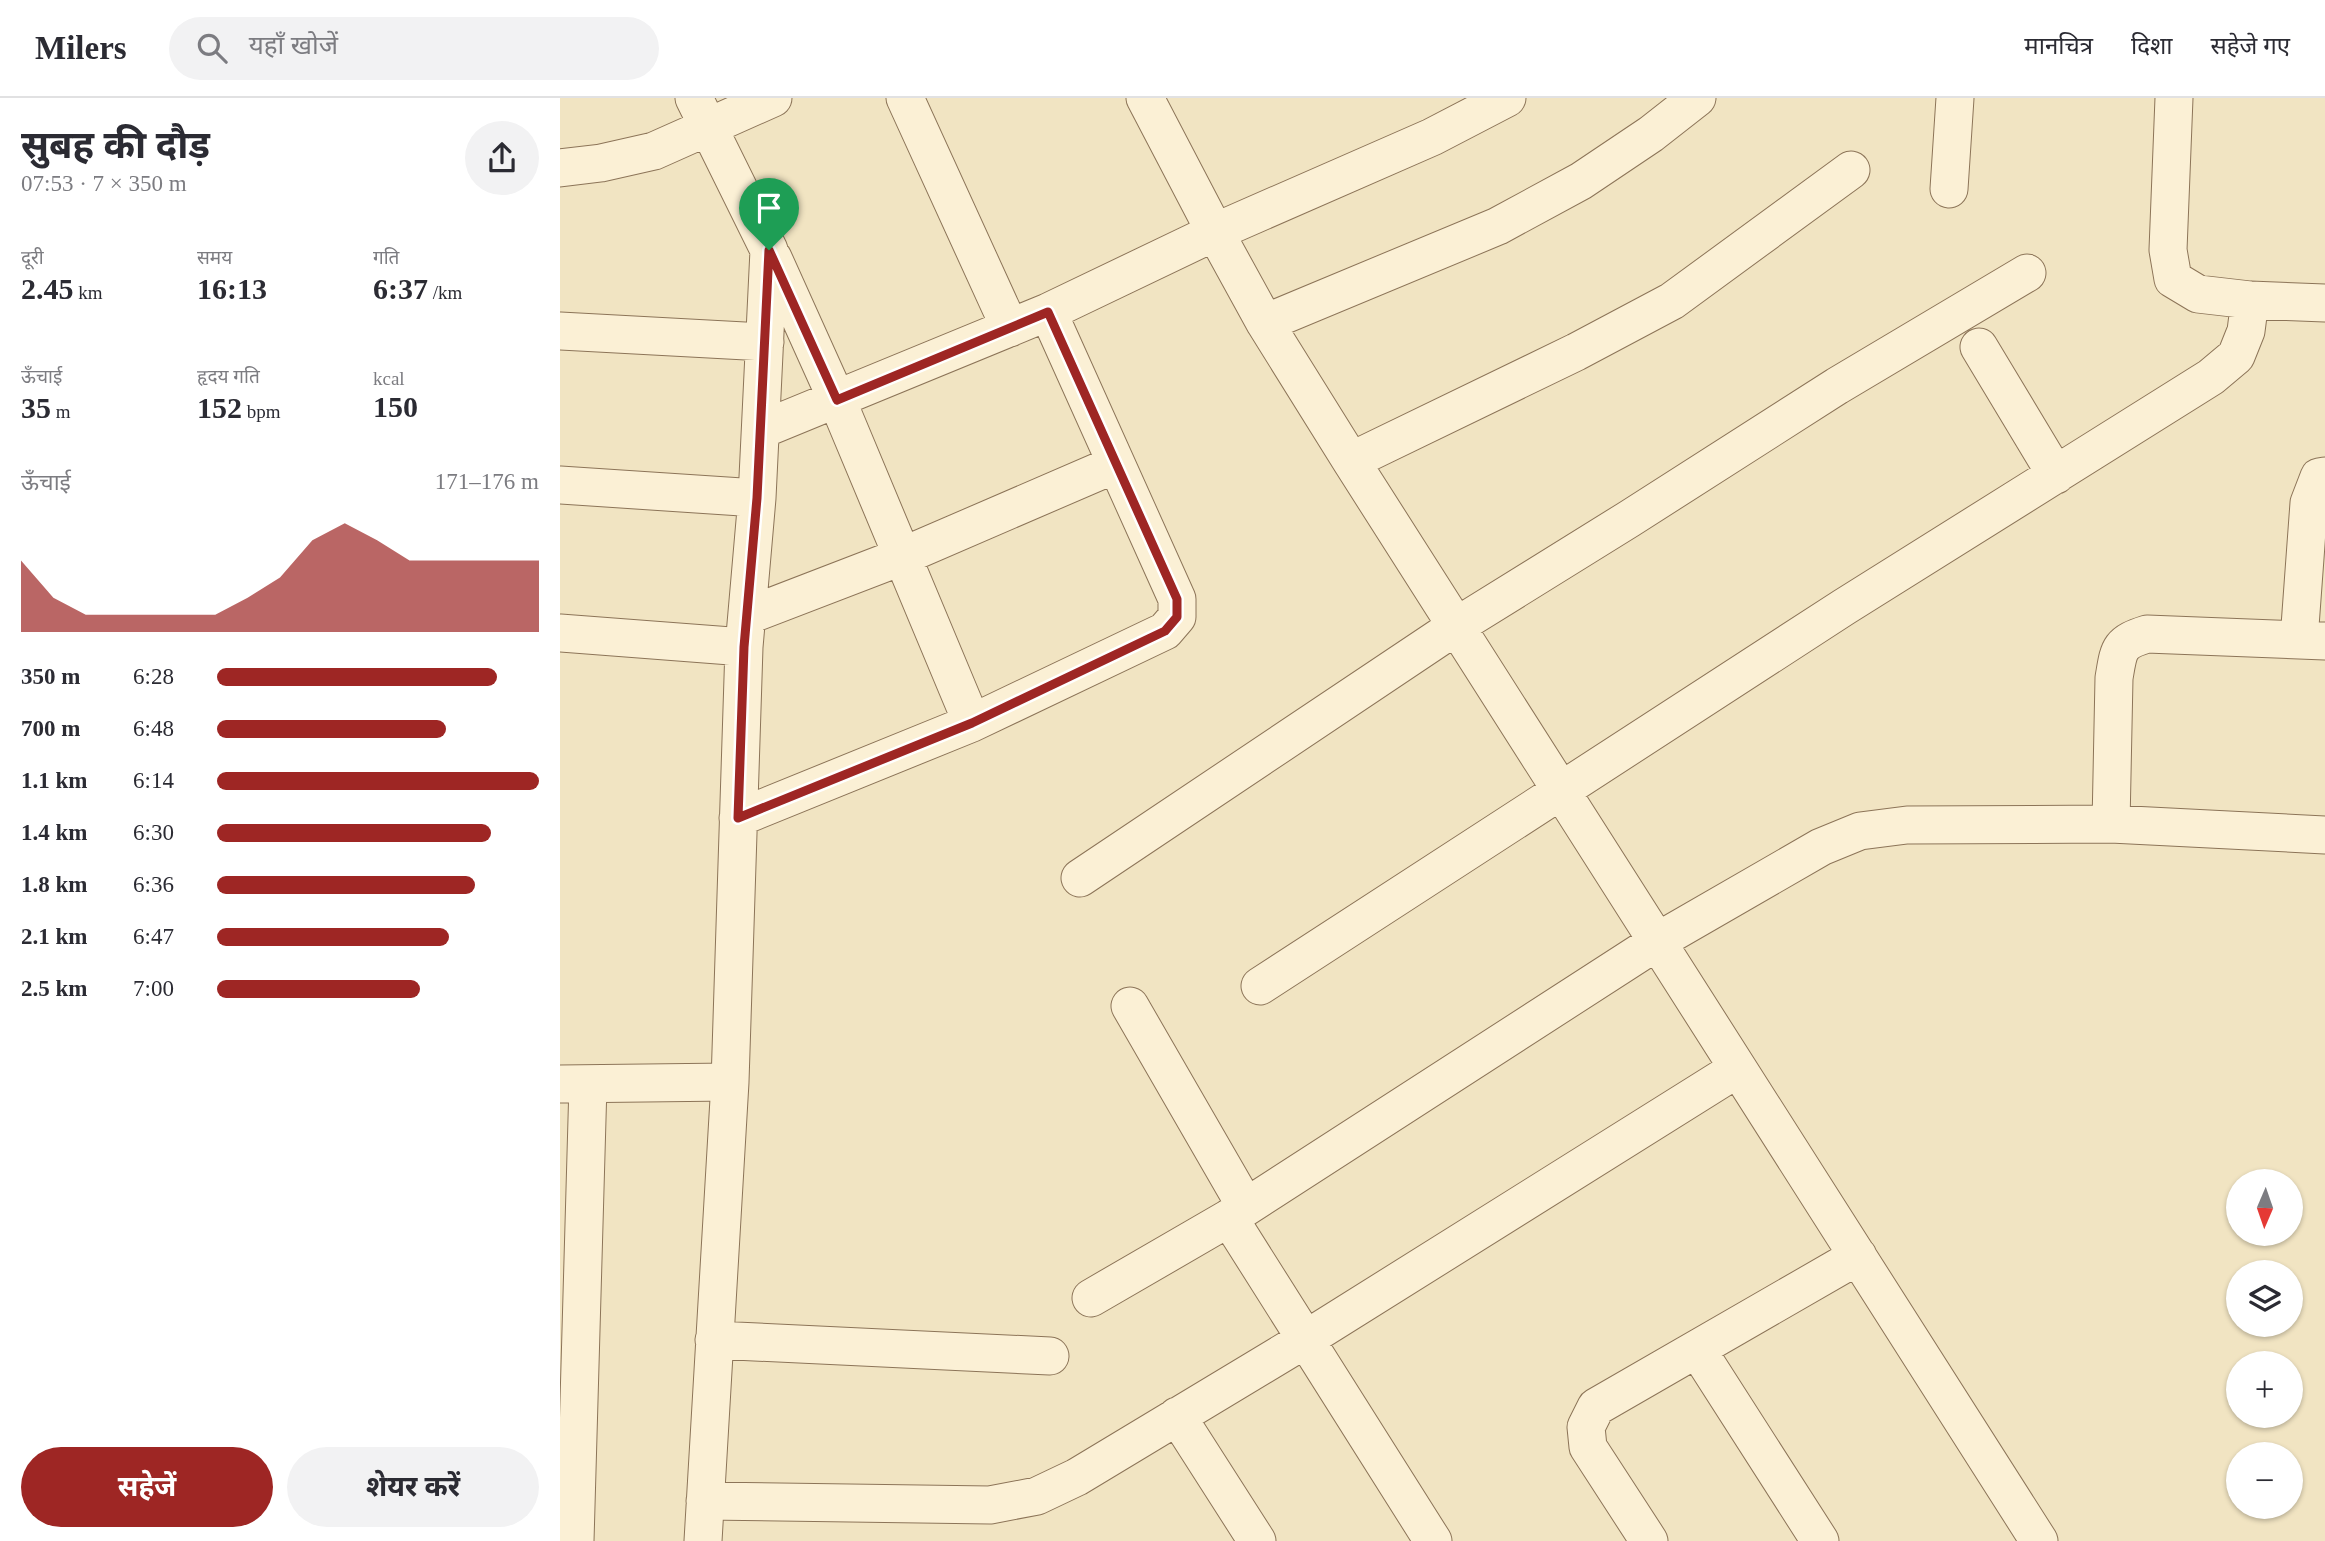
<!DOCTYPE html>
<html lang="hi">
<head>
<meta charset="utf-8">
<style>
	body { margin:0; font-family:"Times New Roman","Noto Sans Devanagari",serif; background:#f2f2f3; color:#2b2b33; height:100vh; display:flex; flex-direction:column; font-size:26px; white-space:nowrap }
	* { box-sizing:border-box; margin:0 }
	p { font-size:23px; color:#7c7c81 }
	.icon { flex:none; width:38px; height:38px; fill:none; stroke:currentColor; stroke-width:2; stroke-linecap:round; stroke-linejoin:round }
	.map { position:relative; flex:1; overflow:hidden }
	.drawer { display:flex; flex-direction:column; background:#fff; width:560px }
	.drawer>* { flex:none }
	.needle { width:46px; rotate:182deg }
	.buttons { position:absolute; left:1666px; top:1071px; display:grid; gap:14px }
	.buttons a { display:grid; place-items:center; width:77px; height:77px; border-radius:50%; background:#fff; box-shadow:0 2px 5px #0004; font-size:35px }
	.pin { position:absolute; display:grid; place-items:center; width:60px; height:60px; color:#fff; margin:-72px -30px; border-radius:50% 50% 50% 0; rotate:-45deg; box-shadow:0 0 7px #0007 }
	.pin .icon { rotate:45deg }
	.round { display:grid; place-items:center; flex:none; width:74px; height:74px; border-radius:37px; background:#f2f2f3 }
	.summary { display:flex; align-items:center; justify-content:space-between; height:119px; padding:0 21px }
	h1 { font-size:38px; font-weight:700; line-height:52px }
	.metrics { display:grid; grid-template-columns:repeat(3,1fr); gap:10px; height:119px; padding:7px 21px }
	.metrics div { display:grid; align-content:center }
	.metrics b { font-size:30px; font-weight:700 }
	.metrics small { font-size:19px; font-weight:400 }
	.metrics p { font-size:19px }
	.chart { height:196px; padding:14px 21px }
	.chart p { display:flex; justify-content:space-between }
	.chart svg { width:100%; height:126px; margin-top:7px; fill:#9e2624; opacity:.7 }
	.action { display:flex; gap:14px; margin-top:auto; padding:14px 21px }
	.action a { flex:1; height:80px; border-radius:42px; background:#9e2624; color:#fff; font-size:28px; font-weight:700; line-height:80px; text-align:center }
	.action a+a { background:#f2f2f3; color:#2b2b33 }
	ul { padding:0 21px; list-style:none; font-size:23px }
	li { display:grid; grid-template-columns:112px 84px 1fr; align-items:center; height:52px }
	li i { height:18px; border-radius:9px; background:#9e2624 }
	header { display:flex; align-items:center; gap:42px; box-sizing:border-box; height:98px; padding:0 35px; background:#fff; border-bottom:2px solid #e1e1e2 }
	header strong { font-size:33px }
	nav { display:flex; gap:38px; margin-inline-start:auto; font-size:24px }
	.search { width:490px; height:63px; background:#f2f2f3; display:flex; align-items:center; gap:18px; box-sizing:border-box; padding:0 24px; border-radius:38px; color:#7c7c81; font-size:26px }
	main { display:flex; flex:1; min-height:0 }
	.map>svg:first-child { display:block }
</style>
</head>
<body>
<header>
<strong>Milers</strong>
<div class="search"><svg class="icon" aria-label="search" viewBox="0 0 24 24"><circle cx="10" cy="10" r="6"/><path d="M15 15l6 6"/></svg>यहाँ खोजें</div>
<nav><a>मानचित्र</a><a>दिशा</a><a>सहेजे गए</a></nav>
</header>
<main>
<section class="drawer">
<div class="summary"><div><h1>सुबह की दौड़</h1><p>07:53 · 7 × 350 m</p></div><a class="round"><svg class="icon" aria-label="share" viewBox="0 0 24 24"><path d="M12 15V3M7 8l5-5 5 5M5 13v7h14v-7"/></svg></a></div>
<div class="metrics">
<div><p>दूरी</p><b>2.45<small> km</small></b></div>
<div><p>समय</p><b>16:13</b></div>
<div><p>गति</p><b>6:37<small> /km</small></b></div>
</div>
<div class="metrics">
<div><p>ऊँचाई</p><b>35<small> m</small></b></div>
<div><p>हृदय गति</p><b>152<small> bpm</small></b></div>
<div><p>kcal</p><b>150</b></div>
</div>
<div class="chart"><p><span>ऊँचाई</span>171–176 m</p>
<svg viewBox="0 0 160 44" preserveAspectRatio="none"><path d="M0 44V19L10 32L20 38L30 38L40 38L50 38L60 38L70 32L80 25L90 12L100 6L110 12L120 19L130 19L140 19L150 19L160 19V44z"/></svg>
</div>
<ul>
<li><b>350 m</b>6:28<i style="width:87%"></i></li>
<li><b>700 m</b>6:48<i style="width:71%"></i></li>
<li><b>1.1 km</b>6:14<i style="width:100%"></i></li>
<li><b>1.4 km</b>6:30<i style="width:85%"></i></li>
<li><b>1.8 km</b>6:36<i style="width:80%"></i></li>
<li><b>2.1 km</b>6:47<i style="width:72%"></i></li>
<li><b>2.5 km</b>7:00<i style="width:63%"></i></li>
</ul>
<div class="action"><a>सहेजें</a><a>शेयर करें</a></div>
</section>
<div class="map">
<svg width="1765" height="1443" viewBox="0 0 1765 1443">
	<rect width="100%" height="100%" fill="#f1e4c2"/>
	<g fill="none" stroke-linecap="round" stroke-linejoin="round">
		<g stroke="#8c7458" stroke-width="39">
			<path id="minor" d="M345 0 450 230
				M947 0 872 39 655 134 705 225 791 363 1479 1443
				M1614 0 1608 152 1613 181 1638 196 1690 202 1765 205
				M0 70 41 65 94 53 213 0
				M1389 91 1395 0
				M213 160 277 302 412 625
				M705 225 938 128 1021 83 1091 36 1137 0
				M0 233 205 244
				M1419 249 1496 377
				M201 332 488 214 655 134 585 0
				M791 363 1016 254 1112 203 1291 72
				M0 387 197 400
				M187 518 343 458 556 366
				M0 535 184 549
				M1739 542 1749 405 1759 379 1765 378
				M178 720 412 625 605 533 617 519V501L488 214
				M1551 726 1554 580C1559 551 1558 545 1587 536L1765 543
				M520 780 895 529 1069 421 1277 288 1467 175
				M700 888 1284 509 1651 279 1676 258 1686 233 1690 202
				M570 908 686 1109
				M0 986 170 984 184 549 197 400 209 152 134 0
				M669 1120 873 1443
				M531 1200 669 1120 1098 843 1261 749 1300 733 1347 727 1551 726 1765 737
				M154 1242 490 1258
				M1137 1251 1260 1443
				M617 1318 697 1443
				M145 1403 430 1407 477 1398 517 1379 746 1241 1177 971
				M15 1443 28 986
				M143 1443 170 984
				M1089 1443 1028 1349 1026 1329 1036 1309 1298 1158"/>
		</g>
		<use href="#minor" stroke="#fbf0d5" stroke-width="37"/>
	</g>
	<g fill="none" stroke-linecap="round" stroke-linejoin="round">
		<g stroke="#fff" stroke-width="14">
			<path id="route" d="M209 152 277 302 488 214 617 501V519L605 533 412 625 178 720 184 549 197 400Z"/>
		</g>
		<use href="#route" stroke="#9e2624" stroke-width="9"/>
	</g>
</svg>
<div class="buttons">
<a><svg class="needle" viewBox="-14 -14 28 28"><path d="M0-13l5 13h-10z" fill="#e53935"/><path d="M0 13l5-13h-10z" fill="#7c7c81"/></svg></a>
<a><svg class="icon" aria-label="layers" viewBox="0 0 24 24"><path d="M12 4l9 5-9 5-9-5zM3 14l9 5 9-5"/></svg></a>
<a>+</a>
<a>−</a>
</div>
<div class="pin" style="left:209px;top:152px;background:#1e9e55"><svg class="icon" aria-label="arrive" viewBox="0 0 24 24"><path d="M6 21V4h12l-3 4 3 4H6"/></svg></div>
</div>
</main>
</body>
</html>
